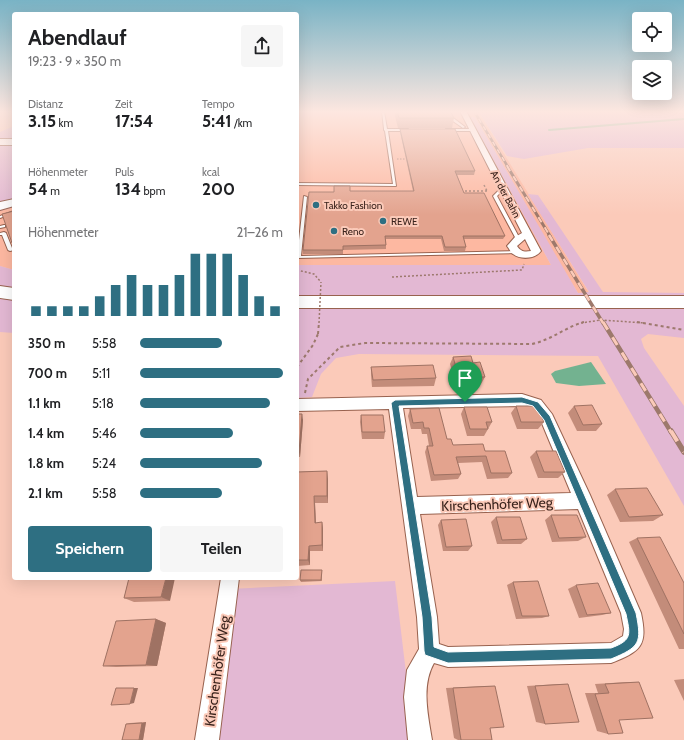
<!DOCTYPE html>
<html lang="de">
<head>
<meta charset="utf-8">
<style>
	body { margin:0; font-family:Cabin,sans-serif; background:#f6f6f6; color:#202124; height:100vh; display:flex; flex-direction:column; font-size:15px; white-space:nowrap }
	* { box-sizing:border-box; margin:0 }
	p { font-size:13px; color:#757577 }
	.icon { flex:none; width:22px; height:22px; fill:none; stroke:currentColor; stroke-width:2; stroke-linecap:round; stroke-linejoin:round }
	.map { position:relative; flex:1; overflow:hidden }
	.drawer { position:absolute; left:12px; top:12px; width:287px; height:568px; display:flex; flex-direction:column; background:#fff; border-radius:4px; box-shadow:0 4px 16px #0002 }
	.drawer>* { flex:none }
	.controls { position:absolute; left:632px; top:12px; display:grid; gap:8px }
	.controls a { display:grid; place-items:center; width:40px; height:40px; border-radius:4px; background:#fff; box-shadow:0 4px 16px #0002; font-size:20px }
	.pin { position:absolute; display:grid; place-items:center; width:34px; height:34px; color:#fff; margin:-41px -17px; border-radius:50% 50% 50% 0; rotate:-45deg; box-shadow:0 0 4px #0007 }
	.pin .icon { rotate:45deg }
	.round { display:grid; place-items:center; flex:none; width:42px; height:42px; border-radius:4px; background:#f6f6f6 }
	.headline { display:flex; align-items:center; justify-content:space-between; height:68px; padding:0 16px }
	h1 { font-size:22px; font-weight:700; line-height:30px }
	.figures { display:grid; grid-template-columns:repeat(3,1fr); gap:6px; height:68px; padding:4px 16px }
	.figures div { display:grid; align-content:center }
	.figures b { font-size:17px; font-weight:700 }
	.figures small { font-size:11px; font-weight:400 }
	.figures p { font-size:11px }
	.chart { height:112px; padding:8px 16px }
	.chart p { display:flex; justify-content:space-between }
	.chart svg { width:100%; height:72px; margin-top:4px; stroke:#2e6f82; stroke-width:6 }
	.primary-button { display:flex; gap:8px; margin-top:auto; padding:8px 16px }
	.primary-button a { flex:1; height:46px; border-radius:4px; background:#2e6f82; color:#fff; font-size:16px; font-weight:700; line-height:46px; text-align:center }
	.primary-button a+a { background:#f6f6f6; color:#202124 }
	ul { padding:0 16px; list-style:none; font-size:13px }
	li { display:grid; grid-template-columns:64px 48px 1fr; align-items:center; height:30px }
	li i { height:10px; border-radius:5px; background:#2e6f82 }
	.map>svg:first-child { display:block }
</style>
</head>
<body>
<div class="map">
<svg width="684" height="740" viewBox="0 0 684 740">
	<rect width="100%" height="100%" fill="#fbcab9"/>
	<path fill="#fdb8a1" d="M297 111H478L589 293H578L470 117 551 265H297Z
		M14 207V270L0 266V211Z"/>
	<path fill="#e3b8d3" d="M478 111H684V148H588L524 159 507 156Z
		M470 117H475L578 293 589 292 528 194 538 195 603 292 684 293V338L648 334 641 339 644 348 684 406V506L598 356 359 354 336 358 321 374 312 397 297 398V265H551Z
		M14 126V207L0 211V132Z
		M0 266 14 270V333L0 332Z
		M395 581 414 740H207L228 589Z"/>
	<path fill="#73b290" d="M591 362 606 384 579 386 556 383 551 374 555 371Z"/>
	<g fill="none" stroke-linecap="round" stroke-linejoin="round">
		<path stroke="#73b290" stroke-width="2" d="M549 130 684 119"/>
		<g stroke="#98624f" stroke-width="2">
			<path id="lane" d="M382 111H384L387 129H408L409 130 408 131H388L396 186 297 185V183L393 184 385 131 384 130V129Z
				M450 117H452L465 127 463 128 450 119Z
				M446 129H473L474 130 473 131H447Z
				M499 190H505L507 191 505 192H501L497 196 520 239V240L516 239 493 196Z
				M304 196 307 197 301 256 516 251 518 252 516 253 297 258Z
				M14 211V213L0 218V216Z
				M4 225H5V227L0 228V226Z
				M4 232 6 233 12 248H14V250L10 251 8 250 2 235H0V233Z"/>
		</g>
		<g stroke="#98624f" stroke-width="2">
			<path id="street" d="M460 111H466L541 251C535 259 521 260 513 254 511 253 509 248 507 246L515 237 522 233ZM525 239 531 251C525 252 521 252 517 246Z
				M522 394 541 400 552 414 590 495 641 613C648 646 641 651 611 663L448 667 434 663C421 686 428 715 432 740H408L404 697 407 670 419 649 417 617 389 409 297 411V399ZM522 406 531 408 541 421 571 493 417 497 403 408ZM578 509 621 613 624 629 623 636 611 643 448 647 439 644 437 617 420 514Z
				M221 578H239L219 740H195Z"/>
		</g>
		<g stroke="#98624f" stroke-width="2">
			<path id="secondary" d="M14 199V206L0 210V202Z"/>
		</g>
		<g stroke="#98624f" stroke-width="2">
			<path id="highway" d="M0 139H14V145H0Z
				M0 286 14 288V300L0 298Z
				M297 296H684V308H297Z"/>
		</g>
		<path stroke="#9d796d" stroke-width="1" stroke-dasharray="1.5 1.5" stroke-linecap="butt" d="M667 111 684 114
			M397 159H406"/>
		<path stroke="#9d796d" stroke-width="1.5" stroke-dasharray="2 2" stroke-linecap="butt" d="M484 185 487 191
			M461 191H489
			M297 270 314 274 321 282
			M392 277 522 270 524 264
			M581 323 601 320 645 323"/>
		<path stroke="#9d796d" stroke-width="2" stroke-dasharray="3 3" stroke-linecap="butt" d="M637 322 684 330
			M297 367 313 345 318 334
			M305 393 308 379 340 347 365 343 532 344C551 340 566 327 584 322"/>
		<use href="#lane" fill="#fff" fill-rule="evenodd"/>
		<use href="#street" fill="#fff" fill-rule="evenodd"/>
		<use href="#secondary" fill="#fff" fill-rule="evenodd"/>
		<use href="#highway" fill="#fff" fill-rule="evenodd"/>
		<g stroke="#9d796c" stroke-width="2.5">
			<path id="rail-far4" d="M474 111 508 167"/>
		</g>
		<g stroke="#9d796c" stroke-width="3">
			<path id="rail-far3" d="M507 166 550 236"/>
		</g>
		<g stroke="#9d796c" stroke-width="3.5">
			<path id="rail-far2" d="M549 235 603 323"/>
		</g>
		<g stroke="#9d796c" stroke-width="4.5">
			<path id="rail-far1" d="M603 322 671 432"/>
		</g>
		<g stroke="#9d796c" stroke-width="5.5">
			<path id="rail" d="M671 431 684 452"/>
		</g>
		<use href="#rail-far4" stroke="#fbcab9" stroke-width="1.5" stroke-dasharray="4.5" stroke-linecap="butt"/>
		<use href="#rail-far3" stroke="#fbcab9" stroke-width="2" stroke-dasharray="6" stroke-linecap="butt"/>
		<use href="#rail-far2" stroke="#fbcab9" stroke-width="2.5" stroke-dasharray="7" stroke-linecap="butt"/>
		<use href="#rail-far1" stroke="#fbcab9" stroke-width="3" stroke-dasharray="9" stroke-linecap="butt"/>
		<use href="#rail" stroke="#fbcab9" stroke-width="4" stroke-dasharray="12" stroke-linecap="butt"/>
		<path stroke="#9d796d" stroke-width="1.5" stroke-dasharray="2 2" stroke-linecap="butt" d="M319 323 321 282"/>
		<path stroke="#9d796d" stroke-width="2" stroke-dasharray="3 3" stroke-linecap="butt" d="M318 334 319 322"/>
	</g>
	<path fill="#c38c7a" d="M396 111H450L454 118 452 128H398L395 116Z
		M400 129 475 171 474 175H457L464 193 505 236 503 239H464L466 247 465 251H444L441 239H386V249L343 250V254H303V250L334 192 350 191H413L400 132Z
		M453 357 473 363 485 377 481 384 456 385 450 364Z
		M371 367 436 378 434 386 372 387 371 375Z
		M516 406 544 422 538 429H517L511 413Z
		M574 406 602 424 596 431H577L568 413Z
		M464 407 492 422 484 436H467L461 414Z
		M410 409 447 439 453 445 485 451 512 473 508 478 487 479 482 462 458 463 461 474 458 479 431 481 425 452 427 446H429L427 434H422L421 429H411L408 416Z
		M297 414 303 420 300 457H297Z
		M361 415 385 432 384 439H362L360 422Z
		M536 451 565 472 558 478H538L530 457Z
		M327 471 328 503H315L316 523 322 522 323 529V551H310V565L297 566V472Z
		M615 489 663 515 653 521 620 522 607 495Z
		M551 515 586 537 578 541 552 542 545 520Z
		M496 517 527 539 521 544H497L491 522Z
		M441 520 472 546 468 551H443L438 525Z
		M637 538 684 583V649H679L629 542Z
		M322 570V581L301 582 300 580Z
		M129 578 170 601 134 602 124 598Z
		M513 582 549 616 542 618 516 619 507 585Z
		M576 585 611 613 602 615 579 618 568 589Z
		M156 619 166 623 157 666 116 667 103 666Z
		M684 679V701L674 680Z
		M627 682H639L619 720 608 734 597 731 585 693H598L595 684Z
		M559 684H568L545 724 536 722 527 686Z
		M486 686H495L490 728 492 740H458L454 738 446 688Z
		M146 722 143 740H122L126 724 130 723Z"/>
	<path fill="#9f7263" d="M302 414 303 420 300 457 299 452Z
		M327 471 328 479V503L327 496Z
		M314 496 315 503 316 529 315 523Z
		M322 522 323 529V551L322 545Z
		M309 546 310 551V565L308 560Z
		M166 578H175L170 601 161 597Z
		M156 619 166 623 157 666 146 665Z
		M134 688H138L134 703 130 704Z
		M146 722 143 740H139L142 723Z"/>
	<path fill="#e3a38e" stroke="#9f7263" d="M397 111H450L454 118H399Z
		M400 129H455L475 171H455L464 193H484L505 236H463L466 247H445L442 236H385L386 245 343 246V250H303L309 192H334V186H350V191H414Z
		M14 211V242L12 243 2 214Z
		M471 356 473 363 480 362 485 377H459L453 357Z
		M433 365 436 378 373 380 371 367Z
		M592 405 602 424 583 425 574 406Z
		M516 406H537L544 422H521Z
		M464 407H487L492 422H486L488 429H470Z
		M439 408 447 439H451L453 445 483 444 485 451H505L512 473H491L486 456 456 457 461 474 434 475 427 446H433L429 428H424L423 422 413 423 410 409Z
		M297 414H302L299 452H297Z
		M361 415H383L385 432H362Z
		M536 451H556L565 472H544Z
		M327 471V496H314L315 523 322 522V545L309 546 308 560H297V472Z
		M647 488 663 515 629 517 615 489Z
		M551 515H577L586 537 559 538Z
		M496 517H520L527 539 502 540Z
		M466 519 472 546 446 547 441 520Z
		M660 537 684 583V634L637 538Z
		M301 570H322L321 580H300Z
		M129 578H166L161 597 124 598Z
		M538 581 549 616H522L513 582Z
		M598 583 611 613 587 615 576 585Z
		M156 619 146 665 103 666 116 621Z
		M639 682 653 718 619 720 623 733 608 734 595 694 609 693 605 684Z
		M568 684 579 722 545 724 535 686Z
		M495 686 504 727 490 728 492 740H461L453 688Z
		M116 688H134L130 704 111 705Z
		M142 723 139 740H122L126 724Z"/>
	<linearGradient id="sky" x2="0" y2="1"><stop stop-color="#79b3c5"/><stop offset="0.52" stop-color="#fde7e0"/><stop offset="1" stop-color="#fde7e0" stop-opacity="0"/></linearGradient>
	<rect width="684" height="215" fill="url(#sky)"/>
	<path fill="#2e6f82" stroke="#fff" fill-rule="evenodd" d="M522 397 538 402 550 416 636 613C642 643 640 647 611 659L448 663 425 655 424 651 422 617 391 403 395 400ZM522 403 533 406 544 420 626 614C630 634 633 640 611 648L448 652 434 647 432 617 399 406Z"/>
	<g fill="#2e6f82" stroke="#fbcab9" stroke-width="1.5">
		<circle cx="316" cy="205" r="4"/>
		<circle cx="383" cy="221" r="4"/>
		<circle cx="334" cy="231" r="4"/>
	</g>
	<g text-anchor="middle" stroke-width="4" stroke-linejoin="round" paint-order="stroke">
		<g font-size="10" fill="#3a231c" stroke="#fbcab9">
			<text transform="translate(506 194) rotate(62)" y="4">An der Bahn</text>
		</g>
		<g font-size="10" fill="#3a231c" stroke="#fbcab9" text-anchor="start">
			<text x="324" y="209">Takko Fashion</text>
			<text x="391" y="225">REWE</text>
			<text x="342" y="235">Reno</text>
		</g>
		<g font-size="14" fill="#3a231c" stroke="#fbcab9">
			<text transform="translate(497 504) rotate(-2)" y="5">Kirschenhöfer Weg</text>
			<text transform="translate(217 671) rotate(-82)" y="5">Kirschenhöfer Weg</text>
		</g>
	</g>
</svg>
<div class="controls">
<a><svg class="icon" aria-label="locate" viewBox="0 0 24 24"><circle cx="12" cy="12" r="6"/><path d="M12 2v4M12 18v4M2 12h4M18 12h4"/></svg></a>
<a><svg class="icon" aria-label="layers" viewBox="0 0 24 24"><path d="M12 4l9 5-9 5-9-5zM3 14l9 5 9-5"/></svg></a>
</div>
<div class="pin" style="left:465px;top:402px;background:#1e9e55"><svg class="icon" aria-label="arrive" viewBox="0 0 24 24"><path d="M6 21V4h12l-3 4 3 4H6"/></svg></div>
<section class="drawer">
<div class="headline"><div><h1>Abendlauf</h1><p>19:23 · 9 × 350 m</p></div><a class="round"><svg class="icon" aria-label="share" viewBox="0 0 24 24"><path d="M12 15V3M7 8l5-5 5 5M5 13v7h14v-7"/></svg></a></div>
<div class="figures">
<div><p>Distanz</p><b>3.15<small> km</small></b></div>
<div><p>Zeit</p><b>17:54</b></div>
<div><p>Tempo</p><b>5:41<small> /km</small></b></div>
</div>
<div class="figures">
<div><p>Höhenmeter</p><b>54<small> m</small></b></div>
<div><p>Puls</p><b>134<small> bpm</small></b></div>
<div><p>kcal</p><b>200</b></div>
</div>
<div class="chart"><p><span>Höhenmeter</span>21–26 m</p>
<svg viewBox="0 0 160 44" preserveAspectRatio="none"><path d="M5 44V38M15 44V38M25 44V38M35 44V38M45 44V32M55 44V25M65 44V19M75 44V25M85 44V25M95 44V19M105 44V6M115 44V6M125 44V6M135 44V19M145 44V32M155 44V38"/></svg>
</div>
<ul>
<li><b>350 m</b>5:58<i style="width:57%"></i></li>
<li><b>700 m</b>5:11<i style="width:100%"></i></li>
<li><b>1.1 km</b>5:18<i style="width:91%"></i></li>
<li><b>1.4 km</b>5:46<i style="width:65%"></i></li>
<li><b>1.8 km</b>5:24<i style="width:85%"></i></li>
<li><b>2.1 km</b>5:58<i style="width:57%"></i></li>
</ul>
<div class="primary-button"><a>Speichern</a><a>Teilen</a></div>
</section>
</div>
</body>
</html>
